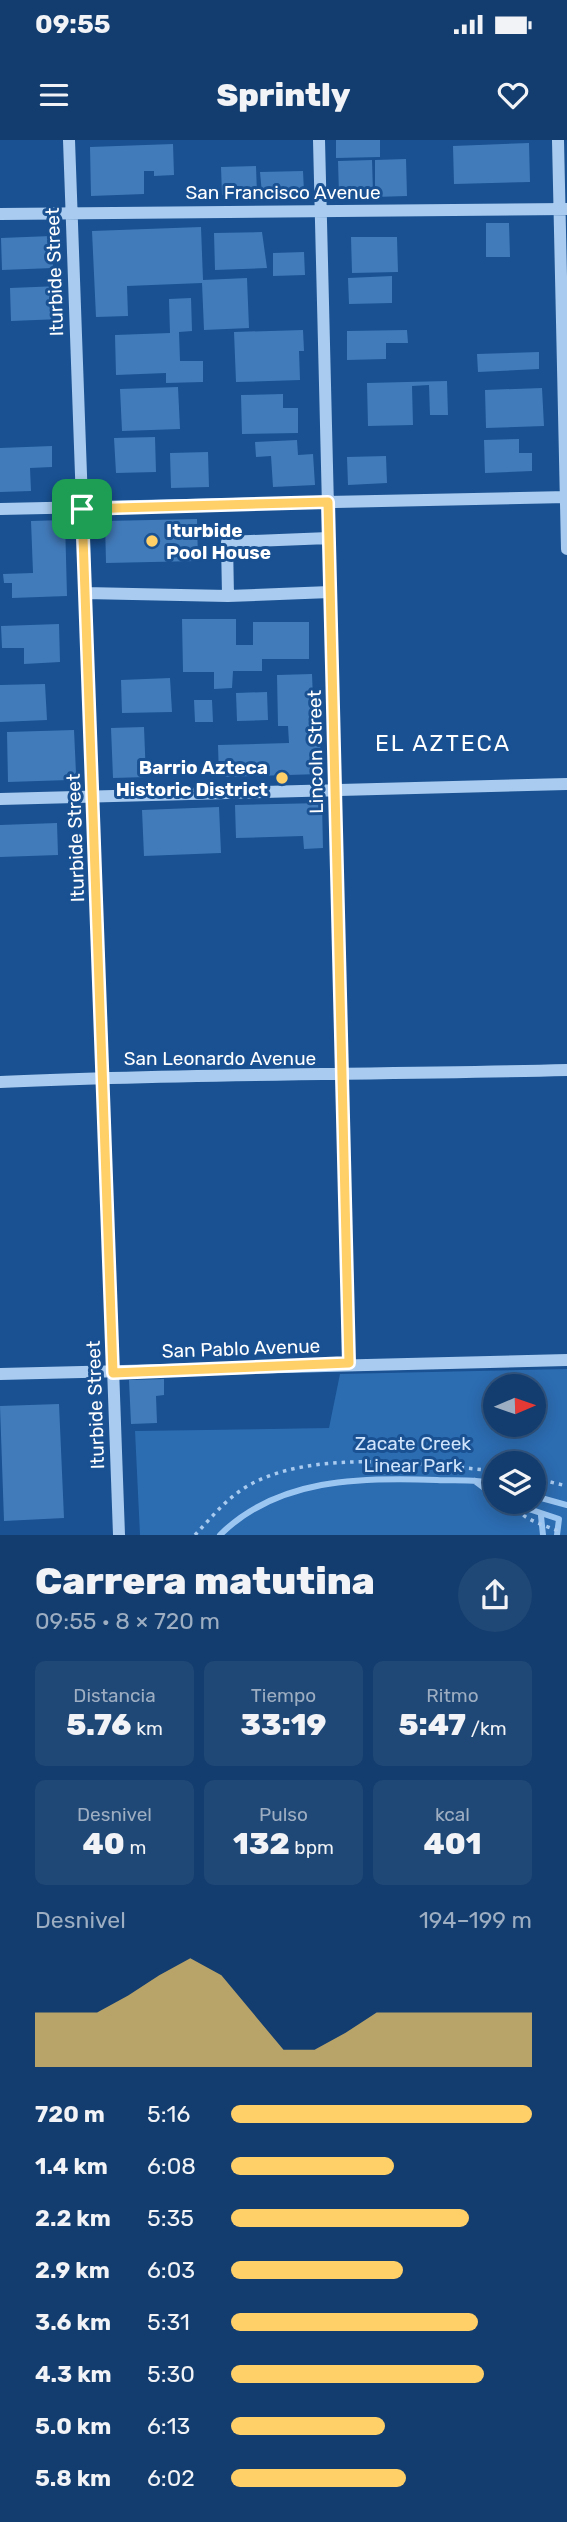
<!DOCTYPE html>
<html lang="es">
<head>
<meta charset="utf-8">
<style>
	body { margin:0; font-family:Rubik,sans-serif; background:#204876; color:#f1f3f6; height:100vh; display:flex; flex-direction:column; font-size:26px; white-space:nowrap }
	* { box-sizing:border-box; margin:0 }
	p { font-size:23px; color:#9daec2 }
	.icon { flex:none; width:38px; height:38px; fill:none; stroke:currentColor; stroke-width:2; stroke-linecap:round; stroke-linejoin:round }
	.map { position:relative; height:1395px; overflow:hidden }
	.drawer { display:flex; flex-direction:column; background:#133d6e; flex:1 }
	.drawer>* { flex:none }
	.needle { width:46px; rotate:88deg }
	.tools { position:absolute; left:483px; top:1234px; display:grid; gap:14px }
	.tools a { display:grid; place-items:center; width:63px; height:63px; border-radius:50%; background:#133d6e; box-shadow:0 4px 18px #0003,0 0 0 2px #325681; font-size:35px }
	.pin { position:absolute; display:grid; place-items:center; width:60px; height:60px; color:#fff; margin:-30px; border-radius:14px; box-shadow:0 4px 10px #0006 }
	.round { display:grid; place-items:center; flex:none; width:74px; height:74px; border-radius:37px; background:#204876 }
	.head { display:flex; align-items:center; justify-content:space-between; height:119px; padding:0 35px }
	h1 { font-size:38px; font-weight:800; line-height:52px }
	.metrics { display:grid; grid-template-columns:repeat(3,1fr); gap:10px; height:119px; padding:7px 35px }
	.metrics div { display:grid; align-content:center; border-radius:10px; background:#204876; text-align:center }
	.metrics b { font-size:30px; font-weight:800 }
	.metrics small { font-size:19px; font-weight:400 }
	.metrics p { font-size:19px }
	.chart { height:196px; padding:14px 35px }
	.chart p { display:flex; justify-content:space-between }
	.chart svg { width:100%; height:126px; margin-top:7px; fill:#ffcf68; opacity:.7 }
	ul { padding:0 35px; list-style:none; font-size:23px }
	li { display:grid; grid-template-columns:112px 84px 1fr; align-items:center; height:52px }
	li i { height:18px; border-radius:9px; background:#ffcf68 }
	.status { display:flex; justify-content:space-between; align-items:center; height:49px; padding:0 35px; background:#133d6e; direction:ltr }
	.status svg { height:19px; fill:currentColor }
	header { display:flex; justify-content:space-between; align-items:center; height:91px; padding:0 35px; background:#133d6e; font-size:32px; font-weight:800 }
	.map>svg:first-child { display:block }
</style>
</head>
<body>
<div class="status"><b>09:55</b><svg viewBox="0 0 49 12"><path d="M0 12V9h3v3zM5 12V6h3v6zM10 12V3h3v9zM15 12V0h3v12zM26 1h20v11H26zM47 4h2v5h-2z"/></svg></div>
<header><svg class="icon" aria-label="menu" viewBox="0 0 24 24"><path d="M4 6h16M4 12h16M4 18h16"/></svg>Sprintly<svg class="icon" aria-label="heart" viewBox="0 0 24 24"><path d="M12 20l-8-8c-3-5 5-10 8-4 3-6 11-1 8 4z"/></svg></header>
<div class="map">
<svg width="567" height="1395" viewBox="0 0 567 1395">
	<rect width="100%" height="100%" fill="#195192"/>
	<path fill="#2c6cb1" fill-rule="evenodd" d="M567 1229V1395H140L135 1291 329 1288 340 1234ZM495 1246H534V1284H495ZM495 1323H534V1362H495Z"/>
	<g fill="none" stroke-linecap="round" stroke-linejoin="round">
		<path stroke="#9cc6f2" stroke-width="6" d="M475 1341 495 1356
			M534 1356 567 1365
			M508 1362 559 1379 557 1395
			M541 1376 543 1395
			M220 1395C277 1338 361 1337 437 1340 456 1341 477 1339 495 1344"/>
	</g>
	<path fill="#427bba" d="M336 0H380V17L336 18Z
		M529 3 530 42 454 44 453 6Z
		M173 4 174 35 154 36V31H144V54L91 56 90 7Z
		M406 19 407 56 375 57V20Z
		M372 20 373 53 339 54 338 21Z
		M256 26 257 54 222 55 221 27Z
		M303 31 304 52 262 54 260 32Z
		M486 83H509L510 117H486Z
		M201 87 203 140 247 138 249 188 204 190 202 143 127 146 128 176 96 177 92 91Z
		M262 92 267 128 215 130 214 93Z
		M51 96 53 128 2 130 1 98Z
		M351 97H397L398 132 352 133Z
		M304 112 305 135 273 136V113Z
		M392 136V163L349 164 348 138Z
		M60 146 61 179 11 181 10 148Z
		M191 158 192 191 179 192 180 221H203V242L166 243V233L116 235 115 195 170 193 169 159Z
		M303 190 304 211H299L300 240 236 242 234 192Z
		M407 190 408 203H386V219L347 220V191Z
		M539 212V229L478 232 477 214Z
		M447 241 448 275H430L429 245 412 246 413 285 368 286 367 243Z
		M178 247 180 289 122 291 120 249Z
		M542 248 544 286 486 288 485 250Z
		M283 254V268H298V293L242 294 241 255Z
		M155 297 156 332 116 333 114 298Z
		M519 299V313H532V331L485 333 484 300Z
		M297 300 298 315 313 314 315 345 273 347 271 316 256 317 255 302Z
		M52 306V327L30 328 31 351 0 352V308Z
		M208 312 209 347 171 348 170 313Z
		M386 316 387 343 348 345 347 317Z
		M197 379 198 421 106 423 105 381Z
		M65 380 67 456 12 458V443H4L3 434 33 433 31 381Z
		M182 479H236V505H253V482H309V519H262V531H233L232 548 214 549V532H183Z
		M59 484 60 522 24 524V508H2L1 486Z
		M312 534 313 559H319L321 634 219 637 218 605 289 603 288 586H278L277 535Z
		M170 538 172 572 122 573 121 540Z
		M45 544 47 580 0 582V545Z
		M267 552 268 580 237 581 236 553Z
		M194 560H212L213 582H195Z
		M144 587 146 637 113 638 111 588Z
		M74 590 76 633 69 640 8 642 7 592Z
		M322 663 323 708 304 709 303 696 236 698 235 665Z
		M219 667 221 713 144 716 142 670Z
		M57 683 58 715 0 717V685Z
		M164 1239V1255L156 1256 157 1283 131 1284 129 1240Z
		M59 1264 64 1378 4 1381 0 1266Z"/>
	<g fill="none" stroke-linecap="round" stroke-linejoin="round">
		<path stroke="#a9cbef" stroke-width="3.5" stroke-dasharray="3.5 5" stroke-linecap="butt" d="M534 1338 567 1346
			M513 1362C518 1378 541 1384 556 1390L558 1395
			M195 1395C211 1378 226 1359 246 1347 310 1308 423 1324 495 1331"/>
		<path stroke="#a9cbef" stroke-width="12" d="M69 0 119 1395
			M319 0 349 1223
			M558 0 567 409
			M0 74 567 69
			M0 369 567 357
			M85 453 228 456 227 402 329 398
			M228 456 330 452
			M0 659 567 644
			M0 942C189 933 378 935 567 930
			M0 1234 567 1220"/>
	</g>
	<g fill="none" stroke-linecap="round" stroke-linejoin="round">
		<g stroke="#fff" stroke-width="14">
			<path id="route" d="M328 362 349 1223 113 1233 82 369Z"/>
		</g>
		<use href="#route" stroke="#ffcf68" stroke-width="9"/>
	</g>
	<g fill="#ffcf68" stroke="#195192" stroke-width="2.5">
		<circle cx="152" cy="401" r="7"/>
		<circle cx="282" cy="638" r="7"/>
	</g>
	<g text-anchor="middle" stroke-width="6" stroke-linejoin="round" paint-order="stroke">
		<g font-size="19" fill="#fff" stroke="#195192">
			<text x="283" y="59">San Francisco Avenue</text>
			<text transform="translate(54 132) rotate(-92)" y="7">Iturbide Street</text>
			<text transform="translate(315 612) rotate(-91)" y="7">Lincoln Street</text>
			<text transform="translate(75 698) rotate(-92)" y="7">Iturbide Street</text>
			<text x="220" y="925">San Leonardo Avenue</text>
			<text transform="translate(241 1208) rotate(-2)" y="7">San Pablo Avenue</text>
			<text transform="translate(95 1265) rotate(-92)" y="7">Iturbide Street</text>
		</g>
		<g font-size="19" font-weight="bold" fill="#fff" stroke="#195192" text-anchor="start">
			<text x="166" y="397">Iturbide<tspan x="166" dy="22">Pool House</tspan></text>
			<text x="268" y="634" text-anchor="end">Barrio Azteca<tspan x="268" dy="22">Historic District</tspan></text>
		</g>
		<g font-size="19" fill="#d0e4fb" stroke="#195192">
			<text x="413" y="1310">Zacate Creek<tspan x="413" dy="22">Linear Park</tspan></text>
		</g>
		<g font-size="23" letter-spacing="2" fill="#fff" stroke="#195192">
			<text x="443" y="611">EL AZTECA</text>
		</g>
	</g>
</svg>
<div class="tools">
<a><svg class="needle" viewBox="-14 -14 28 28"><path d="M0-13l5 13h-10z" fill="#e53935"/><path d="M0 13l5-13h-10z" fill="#9daec2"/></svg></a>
<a><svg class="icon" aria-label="layers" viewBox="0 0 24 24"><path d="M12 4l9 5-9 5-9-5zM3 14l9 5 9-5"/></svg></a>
</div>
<div class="pin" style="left:82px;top:369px;background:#1e9e55"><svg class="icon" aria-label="arrive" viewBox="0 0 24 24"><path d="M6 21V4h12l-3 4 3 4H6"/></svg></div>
</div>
<section class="drawer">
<div class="head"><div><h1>Carrera matutina</h1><p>09:55 · 8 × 720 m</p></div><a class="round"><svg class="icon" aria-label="share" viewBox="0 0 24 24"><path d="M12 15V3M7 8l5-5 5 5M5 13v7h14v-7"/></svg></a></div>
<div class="metrics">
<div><p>Distancia</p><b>5.76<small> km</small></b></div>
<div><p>Tiempo</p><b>33:19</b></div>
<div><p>Ritmo</p><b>5:47<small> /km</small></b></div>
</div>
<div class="metrics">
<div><p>Desnivel</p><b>40<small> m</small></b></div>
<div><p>Pulso</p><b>132<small> bpm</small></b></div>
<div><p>kcal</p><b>401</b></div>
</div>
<div class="chart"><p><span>Desnivel</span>194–199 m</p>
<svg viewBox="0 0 160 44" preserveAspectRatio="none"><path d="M0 44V25L10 25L20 25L30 19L40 12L50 6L60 12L70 25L80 38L90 38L100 32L110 25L120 25L130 25L140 25L150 25L160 25V44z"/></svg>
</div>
<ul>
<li><b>720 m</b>5:16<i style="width:100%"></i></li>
<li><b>1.4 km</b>6:08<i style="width:54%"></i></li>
<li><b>2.2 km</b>5:35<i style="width:79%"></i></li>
<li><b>2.9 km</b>6:03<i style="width:57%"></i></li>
<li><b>3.6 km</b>5:31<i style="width:82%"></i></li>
<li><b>4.3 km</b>5:30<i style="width:84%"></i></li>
<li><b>5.0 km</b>6:13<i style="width:51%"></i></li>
<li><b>5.8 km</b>6:02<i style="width:58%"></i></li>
</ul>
</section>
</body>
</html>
